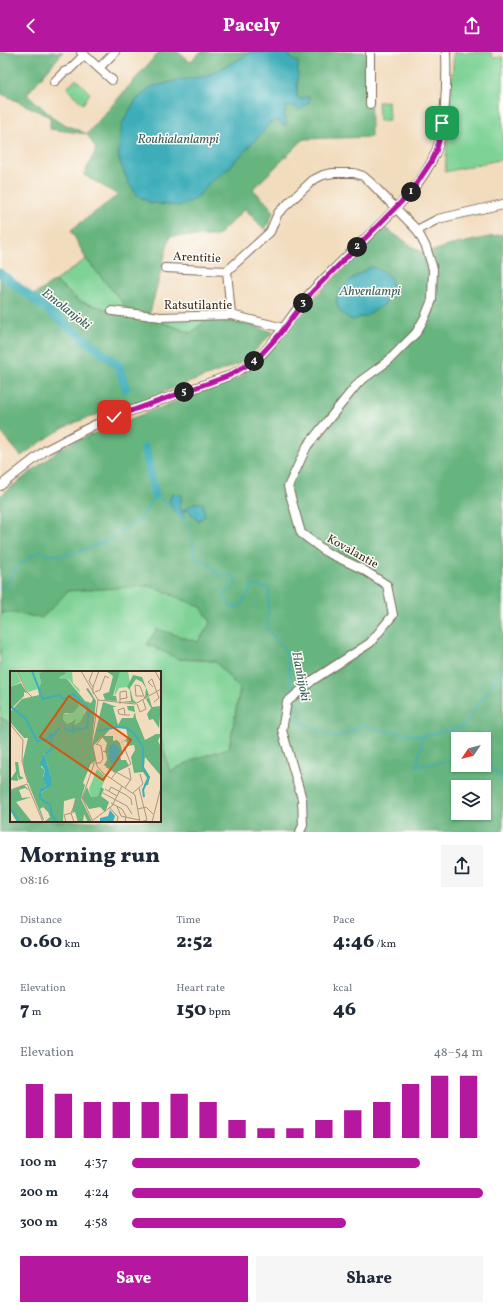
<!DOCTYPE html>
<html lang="en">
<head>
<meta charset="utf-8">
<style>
	body { margin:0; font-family:Vollkorn,serif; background:#f6f6f7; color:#1f2937; height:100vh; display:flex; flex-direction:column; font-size:15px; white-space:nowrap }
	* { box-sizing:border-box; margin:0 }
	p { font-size:13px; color:#747a83 }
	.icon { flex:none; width:22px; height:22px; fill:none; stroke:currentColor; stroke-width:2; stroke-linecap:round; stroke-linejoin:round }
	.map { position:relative; height:780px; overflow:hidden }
	.drawer { display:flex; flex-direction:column; background:#fff; flex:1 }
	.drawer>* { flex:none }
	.needle { width:26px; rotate:235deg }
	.tools { position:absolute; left:451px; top:680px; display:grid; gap:8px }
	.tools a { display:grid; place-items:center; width:40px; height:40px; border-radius:0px; background:#fff; box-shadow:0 1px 3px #0004; font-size:20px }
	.pin { position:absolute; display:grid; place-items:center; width:34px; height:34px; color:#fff; margin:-17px; border-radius:8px; box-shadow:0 2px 6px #0006 }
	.km { position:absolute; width:20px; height:20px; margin:-10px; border-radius:50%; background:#222; color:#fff; font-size:11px; line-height:20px; text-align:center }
	.round { display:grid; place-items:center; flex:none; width:42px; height:42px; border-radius:0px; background:#f6f6f7 }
	.overview { display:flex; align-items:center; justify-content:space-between; height:68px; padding:0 20px }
	h1 { font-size:22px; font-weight:800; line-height:30px }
	.stats { display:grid; grid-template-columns:repeat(3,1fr); gap:6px; height:68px; padding:4px 20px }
	.stats div { display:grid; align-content:center }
	.stats b { font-size:20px; font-weight:800 }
	.stats small { font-size:11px; font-weight:400 }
	.stats p { font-size:11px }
	.chart { height:112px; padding:8px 20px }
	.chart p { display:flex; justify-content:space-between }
	.chart svg { width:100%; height:72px; margin-top:4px; stroke:#b5179e; stroke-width:6 }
	.button { display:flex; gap:8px; margin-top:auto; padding:8px 20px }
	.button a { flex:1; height:46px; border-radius:0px; background:#b5179e; color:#fff; font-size:16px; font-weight:800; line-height:46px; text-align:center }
	.button a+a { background:#f6f6f7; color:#1f2937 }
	ul { padding:0 20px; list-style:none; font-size:13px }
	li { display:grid; grid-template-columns:64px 48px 1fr; align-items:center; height:30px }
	li i { height:10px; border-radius:5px; background:#b5179e }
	header { display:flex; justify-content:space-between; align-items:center; height:52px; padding:0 20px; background:#b5179e; color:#fff; font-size:18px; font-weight:800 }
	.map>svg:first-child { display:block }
</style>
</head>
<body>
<header><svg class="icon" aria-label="back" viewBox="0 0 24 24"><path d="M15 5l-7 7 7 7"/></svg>Pacely<svg class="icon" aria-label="share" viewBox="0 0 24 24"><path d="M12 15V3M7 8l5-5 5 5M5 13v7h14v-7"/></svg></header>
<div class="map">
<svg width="503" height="780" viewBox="0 0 503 780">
	<rect width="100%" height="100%" fill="#fdfcf7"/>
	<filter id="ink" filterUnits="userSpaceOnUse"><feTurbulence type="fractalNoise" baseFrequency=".025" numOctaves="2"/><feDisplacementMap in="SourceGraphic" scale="8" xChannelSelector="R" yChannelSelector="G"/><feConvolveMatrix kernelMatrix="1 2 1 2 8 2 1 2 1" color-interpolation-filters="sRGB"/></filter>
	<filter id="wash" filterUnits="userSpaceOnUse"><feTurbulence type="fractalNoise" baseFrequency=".012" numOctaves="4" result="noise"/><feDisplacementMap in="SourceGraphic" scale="16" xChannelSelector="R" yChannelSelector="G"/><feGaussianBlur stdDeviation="0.9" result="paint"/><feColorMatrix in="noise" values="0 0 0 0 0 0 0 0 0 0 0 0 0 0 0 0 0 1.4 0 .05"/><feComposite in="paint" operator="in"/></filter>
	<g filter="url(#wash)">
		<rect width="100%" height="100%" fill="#f2dcbe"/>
		<path fill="#7ed295" stroke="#5c7e5a" d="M454 0H491L493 6 503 5V107L445 120Z
			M76 27 90 41 83 52 66 36Z
			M388 49 389 68 379 69 378 50Z
			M86 207 133 262 112 259 79 249 55 229Z
			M142 263 209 266 191 281Z
			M170 439 255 440 206 563 211 570 198 590 179 607 215 609 240 637 229 696 195 707 169 720 160 684V620H11V672L0 665V561H13L38 518Z"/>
		<path fill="#66b47e" stroke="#506f4e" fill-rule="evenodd" d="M0 0H63L27 42 57 69 87 82 159 0H178L190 10 200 0H370L371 85 304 87 253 137 274 159 265 178 245 157 217 184H170L151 257 148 264H144L191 281 209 266 235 268 273 280 252 302 236 313 158 342C133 355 105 358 79 369 58 377 40 391 21 404L1 380 0 381V221L31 245 55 229 79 249 112 259 132 262 86 207 71 178 118 143 84 123 96 97 87 82 50 77V65L0 41Z
			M385 176 424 202 447 194 503 182V780H0V665L11 672V769H160V684L170 720 195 707 229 696 240 637 215 609 179 607 147 592 157 577 198 590 211 570 201 555 150 534 68 539 42 566 13 561H0V444L64 394 117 372 241 325 281 287 311 249ZM458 687H484V713H458ZM458 735H484V761H458Z"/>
		<path fill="#3eaeb9" stroke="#3c6c6c" d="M250 0H289L290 6 298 10 297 45 301 47 306 45H310L309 50 299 59 296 54 286 55 284 64 287 69 286 73H282L279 69 271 70 259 84 228 117 208 132 196 147 180 154 151 151 138 144 128 130 118 105 122 72 135 49 151 35 180 28 207 24 249 2Z
			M371 215 382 218 391 226 393 239 385 252 366 264 352 268C347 265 340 261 338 256 330 238 358 222 371 215Z
			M172 441 182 443 179 457 183 458 195 451H203L205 464 198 469 188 458 181 460 185 465 183 467 174 460 175 458 169 450Z"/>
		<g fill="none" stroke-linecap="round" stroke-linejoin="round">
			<path stroke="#3eaeb9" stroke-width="1.5" d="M0 536 5 535 15 516 40 498 47 503H70L106 489 140 468 155 443 189 472 195 505 212 515 217 523 235 524 236 533 223 543 233 557 242 552 253 533 269 536 267 577 286 599 293 642
				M294 648 296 655 293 667 336 686 363 673 374 677 423 684 463 675 499 622 503 621
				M423 684 417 714 458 707
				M484 709 503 727"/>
			<path stroke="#3eaeb9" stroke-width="9" d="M0 221 118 313 126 336
				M145 396 155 443"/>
		</g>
	</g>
	<g filter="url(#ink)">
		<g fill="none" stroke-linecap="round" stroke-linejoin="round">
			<g stroke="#7b6856" stroke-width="10">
				<path id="minor" d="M81 0 112 28
					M370 0V52
					M99 16 115 0
					M54 30 64 20 69 18 84 3
					M417 178 438 167 503 152
					M165 216 227 219
					M112 259 161 265 231 263 284 276
					M231 263 227 219 270 180 278 161 313 128 323 123 333 121H354L363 124 371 131 417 178 426 195 433 217 432 248 425 265 416 281 388 309 359 330 307 394 288 435 301 481 326 500 362 517 387 533 393 563 370 591 313 628 287 650 282 678 302 747 303 773 300 780
					M0 434 46 398 92 374 114 365 228 324C238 319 249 314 257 307 279 287 292 260 312 239 334 216 357 195 379 173 401 152 423 130 435 102 446 77 447 28 446 0"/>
			</g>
			<use href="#minor" stroke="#fff" stroke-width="8"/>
		</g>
	</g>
	<g fill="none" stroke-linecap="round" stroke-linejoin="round" filter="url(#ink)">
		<g stroke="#fff" stroke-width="8">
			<path id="route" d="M114 365 228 324 256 308 279 283 312 240 411 140 431 110 436 100 441 81 442 71"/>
		</g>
		<use href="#route" stroke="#b5179e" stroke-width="5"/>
	</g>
	<g text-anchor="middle" stroke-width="3" stroke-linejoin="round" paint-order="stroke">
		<g font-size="12" fill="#3b2a1e" stroke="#fdfcf7">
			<text transform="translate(197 205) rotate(3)" y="4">Arentitie</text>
			<text x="198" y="257">Ratsutilantie</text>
			<text transform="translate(353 499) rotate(29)" y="4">Kovalantie</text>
		</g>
		<g font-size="13" font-style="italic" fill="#3c5f5c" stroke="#fdfcf7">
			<text x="178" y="91">Rouhialanlampi</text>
			<text x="370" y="243">Ahvenlampi</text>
			<text transform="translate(67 256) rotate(38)" y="5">Emolanjoki</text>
			<text transform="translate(302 624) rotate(79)" y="5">Hanhijoki</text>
		</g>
	</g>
	<g transform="translate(10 619)">
		<rect width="151" height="151" fill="#f2dcbe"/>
		<path d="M0 0H6L11 11 0 16ZM7 0H35L29 2 31 12 28 18 18 21ZM55 0H62L63 12 69 18 70 22 58 8 52 10 48 6 56 3ZM109 0H118L120 12 117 16 109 17 104 26ZM71 31 77 37 74 41 76 58 64 54 63 49 57 53 53 48 54 42 57 43 64 39 67 32ZM87 98 96 106 88 125 81 126 79 118Z" fill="#7ed295"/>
		<path d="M35 0H55L56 3 49 6 50 8H57L75 30 81 32 83 28 76 18 78 17 86 30 82 70 86 90 81 92 73 112 75 114 71 128 82 151H78L74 143 73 151H68L65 141 62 142 65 127 54 130 53 151H34L40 146 38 141 33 136 30 138 34 149H33L14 101 13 89 18 67H14L1 52 0 41 12 28 29 24 28 18 31 12 29 2ZM71 31 77 37 70 51 64 54 66 48 57 53 53 48 54 42H63L69 35 67 32ZM34 82 41 105 38 117 31 122 30 119 36 115 33 105 35 99 31 96ZM96 0H110L103 25H106L107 30 89 29H95L93 23 99 21 103 5ZM123 4 132 6 139 24 135 27 136 17 132 11 126 8 120 17 123 29 127 32 111 31 121 30 120 19 117 16ZM11 12 17 22 14 21V25L0 39V16ZM139 26 142 36 151 35 149 57 143 48 139 49 137 43 141 37 136 28ZM93 31 107 36H103L108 54 112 47H123L125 41 118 39 117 35H124L126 47 135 69 146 63H151L148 70 151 76V105L135 86 134 96 140 106 138 114H134L137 107 133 101 124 102 121 86 125 79 124 74 118 75 116 69 110 72 113 83 110 84 111 89H116L119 95 105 102 94 94 97 89 96 82 92 80H95L97 72 92 66 83 75V70ZM107 56 116 57 118 67 110 72 107 69 103 70V65H94L100 58ZM5 91H8L10 105 14 107 9 109 7 102 8 110 0 109 6 100ZM14 114 20 120 15 117 9 119 12 127 22 126 6 131 22 151H7L0 139V120ZM77 116 81 126 88 125 91 116 94 118 91 125 99 131 95 141 90 136 79 138 72 127Z" fill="#66b47e" fill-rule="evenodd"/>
		<path d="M104 72 110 79 106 93 100 91 99 88V75ZM34 82 41 105V115L29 123 30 118 36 115 33 107 35 99 30 93ZM100 139 105 145 103 151H90V147L98 145Z" fill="#3eaeb9"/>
		<path fill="none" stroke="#3eaeb9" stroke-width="2" d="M22 0 33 28 49 24 54 28 63 23 79 38 77 57 66 59 63 56V61L54 57M0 35 16 48 27 70 38 68 41 63 43 65M87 60 107 56 116 57 123 61 132 74M133 75V97L139 106 133 119 134 126M35 83 42 78 41 68 50 56M30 122V127L40 134 42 144 47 151M0 136 9 151"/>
		<path fill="none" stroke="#a9957e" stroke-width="1" d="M7 0 17 21 38 42 42 50 53 56 54 69 70 68 75 87 80 92H90L93 88 91 75 87 73M71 0 88 29M83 0 79 10 83 16V23M145 0 151 11M83 16 89 0M143 16 138 11 142 8 149 27 144 31M85 21 90 19 95 5 99 7M133 25H126L125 14 130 15 135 28M110 28 117 27 116 20 110 21V33M88 29 82 71 87 95 93 102 125 124 130 151M88 29 125 33 151 18M127 33 130 41 136 38 133 29M114 37 108 39 109 43 115 44M114 37 115 44H120M0 53 13 69 12 90 18 112M86 74 94 64M96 96 121 109M101 108 107 100 121 93 114 76M17 113 33 151M115 117 121 108 119 97M129 117 137 149 133 150M95 118 107 125M0 119 17 113M99 120 101 116 116 124 121 128 122 134M93 122 117 135 122 143M123 122 133 113 130 103M101 132 112 138 116 145 115 151M107 135 111 145 129 149M99 136 108 146 107 151M128 138 136 136 143 143M83 149 102 135 112 115M56 151 54 144 61 142M64 151 61 142 66 130 72 127M83 151 72 127 84 93M142 151 151 116"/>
		<path fill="#d7540e" fill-opacity="0.15" stroke="#d7540e" stroke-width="2" d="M59 25 121 69 93 109 30 66Z"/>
		<rect width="151" height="151" fill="none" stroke="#3b2a1e" stroke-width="2"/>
	</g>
</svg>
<div class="tools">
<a><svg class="needle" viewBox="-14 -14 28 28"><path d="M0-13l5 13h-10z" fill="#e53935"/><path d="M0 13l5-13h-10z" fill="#747a83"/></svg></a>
<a><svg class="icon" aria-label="layers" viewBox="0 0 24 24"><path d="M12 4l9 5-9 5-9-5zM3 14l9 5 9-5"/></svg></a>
</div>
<div class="pin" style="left:442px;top:71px;background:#1e9e55"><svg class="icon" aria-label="arrive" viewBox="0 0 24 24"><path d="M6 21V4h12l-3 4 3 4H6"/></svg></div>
<div class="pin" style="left:114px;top:365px;background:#d93025"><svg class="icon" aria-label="check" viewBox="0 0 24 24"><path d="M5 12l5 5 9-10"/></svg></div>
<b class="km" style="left:411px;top:140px">1</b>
<b class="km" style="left:357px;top:195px">2</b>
<b class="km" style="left:303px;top:251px">3</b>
<b class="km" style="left:254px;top:309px">4</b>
<b class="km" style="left:184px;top:340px">5</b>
</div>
<section class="drawer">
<div class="overview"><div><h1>Morning run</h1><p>08:16</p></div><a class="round"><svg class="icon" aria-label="share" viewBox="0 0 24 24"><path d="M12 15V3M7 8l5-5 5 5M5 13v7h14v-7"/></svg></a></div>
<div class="stats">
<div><p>Distance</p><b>0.60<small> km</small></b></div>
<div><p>Time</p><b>2:52</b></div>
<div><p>Pace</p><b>4:46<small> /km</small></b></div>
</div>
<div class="stats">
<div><p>Elevation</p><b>7<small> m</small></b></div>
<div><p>Heart rate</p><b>150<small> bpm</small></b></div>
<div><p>kcal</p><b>46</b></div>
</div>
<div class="chart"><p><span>Elevation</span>48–54 m</p>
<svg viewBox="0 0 160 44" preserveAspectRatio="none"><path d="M5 44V11M15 44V17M25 44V22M35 44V22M45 44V22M55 44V17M65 44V22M75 44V33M85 44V38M95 44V38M105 44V33M115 44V27M125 44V22M135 44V11M145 44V6M155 44V6"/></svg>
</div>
<ul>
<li><b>100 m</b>4:37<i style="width:82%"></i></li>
<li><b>200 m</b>4:24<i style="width:100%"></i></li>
<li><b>300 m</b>4:58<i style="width:61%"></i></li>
</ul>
<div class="button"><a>Save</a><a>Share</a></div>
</section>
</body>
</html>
